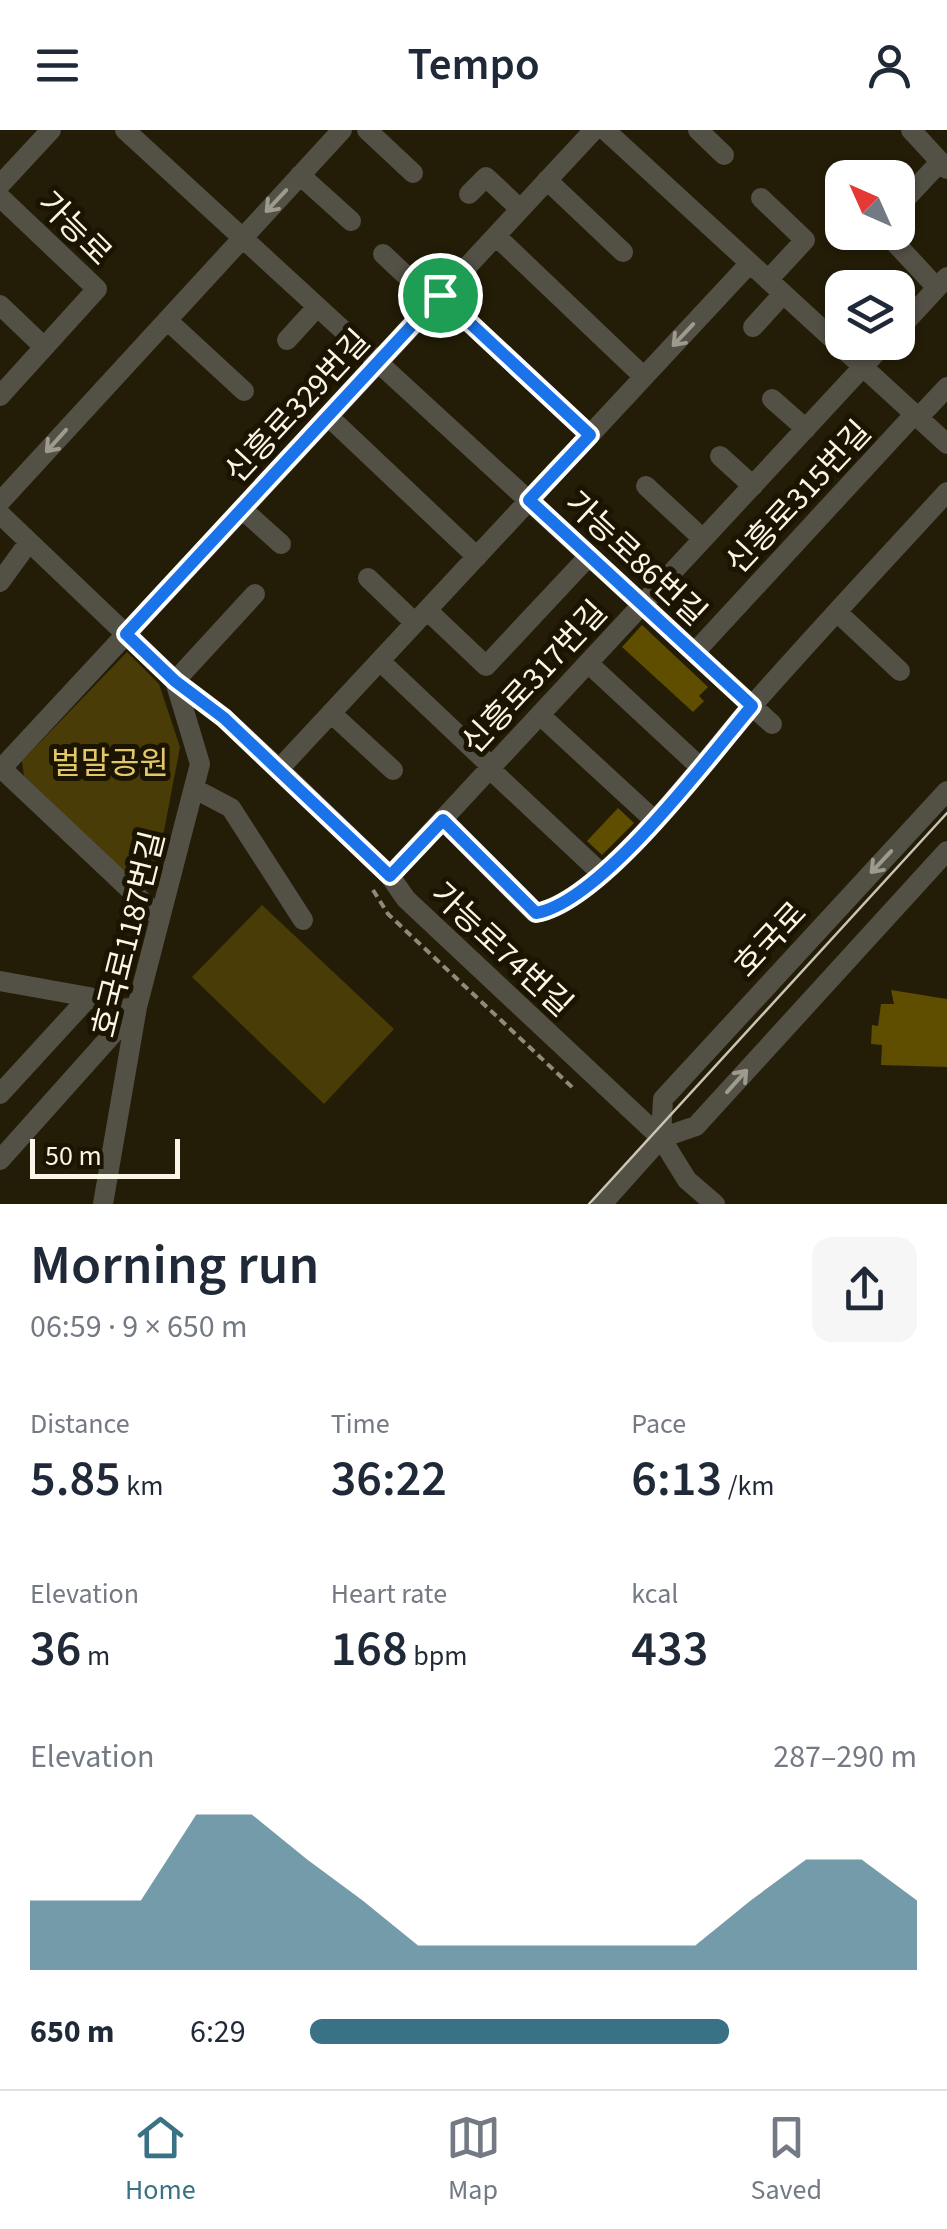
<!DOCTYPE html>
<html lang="en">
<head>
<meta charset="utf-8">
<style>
	body { margin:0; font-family:"Source Sans 3","Noto Sans KR",sans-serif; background:#f6f6f7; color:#1f2937; height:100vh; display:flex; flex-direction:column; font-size:38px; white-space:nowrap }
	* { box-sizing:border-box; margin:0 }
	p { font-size:32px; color:#747a83 }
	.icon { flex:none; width:55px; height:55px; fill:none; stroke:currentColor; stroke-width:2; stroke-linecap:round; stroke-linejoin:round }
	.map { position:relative; height:1074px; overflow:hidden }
	.panel { display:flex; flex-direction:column; background:#fff; flex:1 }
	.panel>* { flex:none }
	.needle { width:65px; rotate:315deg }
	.fabs { position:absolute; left:825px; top:30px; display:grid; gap:20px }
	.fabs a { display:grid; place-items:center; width:90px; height:90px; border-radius:20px; background:#fff; box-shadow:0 2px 8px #0004; font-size:50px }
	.scale { position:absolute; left:30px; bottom:25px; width:150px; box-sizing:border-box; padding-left:10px; border:5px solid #f9f5e7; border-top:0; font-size:28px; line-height:35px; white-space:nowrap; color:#f9f5e7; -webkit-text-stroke:8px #1a1401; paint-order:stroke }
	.pin { position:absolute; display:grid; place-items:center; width:85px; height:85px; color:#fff; margin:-42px; border:5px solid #fff; border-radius:50%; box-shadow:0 2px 10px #0007 }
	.round { display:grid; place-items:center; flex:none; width:105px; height:105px; border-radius:20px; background:#f6f6f7 }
	.headline { display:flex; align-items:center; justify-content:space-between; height:170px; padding:0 30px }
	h1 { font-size:55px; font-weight:600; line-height:75px }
	.stats { display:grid; grid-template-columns:repeat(3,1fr); gap:15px; height:170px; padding:10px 30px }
	.stats div { display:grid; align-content:center }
	.stats b { font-size:50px; font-weight:600 }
	.stats small { font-size:28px; font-weight:400 }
	.stats p { font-size:28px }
	.chart { height:280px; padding:20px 30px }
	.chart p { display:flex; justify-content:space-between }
	.chart svg { width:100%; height:180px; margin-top:10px; fill:#397185; opacity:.7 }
	ul { padding:0 30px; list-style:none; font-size:32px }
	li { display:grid; grid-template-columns:160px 120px 1fr; align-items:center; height:75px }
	li i { height:25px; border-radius:12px; background:#397185 }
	header { display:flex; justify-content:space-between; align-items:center; height:130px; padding:0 30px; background:#fff; font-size:45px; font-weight:600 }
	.tabs { display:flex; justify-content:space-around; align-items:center; height:140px; border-top:2px solid #e0e1e3; background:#fff; font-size:28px; color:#747a83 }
	.tabs a { display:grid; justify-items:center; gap:5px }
	.tabs .current { color:#397185 }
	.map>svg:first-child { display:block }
</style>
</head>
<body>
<header><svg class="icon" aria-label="menu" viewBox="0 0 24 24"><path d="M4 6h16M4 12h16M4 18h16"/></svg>Tempo<svg class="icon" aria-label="person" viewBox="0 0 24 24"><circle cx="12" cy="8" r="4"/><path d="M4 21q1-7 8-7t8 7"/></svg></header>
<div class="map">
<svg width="947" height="1074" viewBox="0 0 947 1074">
	<rect width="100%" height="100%" fill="#231d07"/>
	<path fill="#4a3c06" d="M127 522 159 554 180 617 157 738 139 756 24 646 22 631Z
		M262 775 394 899 324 974 192 847Z"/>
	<path fill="#5f4d00" d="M642 495 708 557 699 566 704 571 693 582 622 517Z
		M618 678 634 693 602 725 587 711Z
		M891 860 947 869V937L881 935 882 915 871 914 872 895 878 896 881 874H894Z"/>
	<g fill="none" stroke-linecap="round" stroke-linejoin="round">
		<path stroke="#908b79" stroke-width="4" stroke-dasharray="8 5" stroke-linecap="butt" d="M373 760 388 784 573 958"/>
		<path stroke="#535046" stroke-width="20" d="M125 0 772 594
			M367 0 413 43
			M605 0 947 314
			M698 0 724 25
			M911 0 947 39
			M300 45 351 91
			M547 50 623 122
			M0 55 51 0
			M469 64 486 47 520 79
			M0 67 97 159 0 266
			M761 68 805 110 768 150
			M898 77 940 32
			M885 102 937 158
			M496 106 644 247
			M383 124 434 172
			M440 165 590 305
			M0 175 44 217
			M167 190 244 261
			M753 197 783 164
			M898 200 947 147
			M287 210 317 177
			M772 269 806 299
			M328 286 477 427
			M720 326 753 356
			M646 356 703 409
			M0 372 342 0
			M242 379 281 414
			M0 384 175 551 224 588 279 639 390 746 406 769 661 1008 687 1050 715 1074
			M368 448 415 493
			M0 452 29 412
			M427 480 486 536 589 426
			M837 482 900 541
			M695 522 911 288H918L947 257
			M380 531 492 637
			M588 533 700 637
			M175 551 255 464
			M331 583 393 640
			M540 585 654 690
			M0 637 159 787
			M279 639 750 133
			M490 639 602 744
			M0 640 594 0
			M195 659 231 678 303 790
			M443 690 535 783C602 772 706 628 752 576 816 503 882 433 947 362
			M390 746 886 212
			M0 851 89 867 122 879 137 877
			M0 964 89 867
			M661 1008 663 969 947 661
			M0 1030 135 879
			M103 1074 137 877 200 634 175 551
			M602 1074 661 1008 696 996 947 721"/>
		<path stroke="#c9c4b4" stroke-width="2.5" d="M589 1074 947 683"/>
	</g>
	<defs><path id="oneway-shaft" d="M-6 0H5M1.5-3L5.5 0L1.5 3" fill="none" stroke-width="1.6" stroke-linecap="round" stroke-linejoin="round" transform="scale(2.5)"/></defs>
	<g stroke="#9e9a8e">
		<use href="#oneway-shaft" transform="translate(276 71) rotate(133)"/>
		<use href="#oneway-shaft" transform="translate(683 205) rotate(133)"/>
		<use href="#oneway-shaft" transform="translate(56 311) rotate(132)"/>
		<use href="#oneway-shaft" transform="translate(881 732) rotate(133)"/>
		<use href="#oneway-shaft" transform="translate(737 951) rotate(-48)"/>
	</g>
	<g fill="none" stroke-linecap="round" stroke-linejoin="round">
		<g stroke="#fff" stroke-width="20">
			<path id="route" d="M440 165 590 305 529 370 752 576C708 628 601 772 536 783L443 690 390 746 224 588 175 551 126 504Z"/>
		</g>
		<use href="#route" stroke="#1a73e8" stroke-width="12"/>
	</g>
	<g text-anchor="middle" stroke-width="10" stroke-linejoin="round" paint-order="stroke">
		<g font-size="32" fill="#f9f5e7" stroke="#1a1401">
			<text transform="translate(75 98) rotate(45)" y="11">가능로</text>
			<text transform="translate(297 276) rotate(-47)" y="11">신흥로329번길</text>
			<text transform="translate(798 367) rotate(-47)" y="11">신흥로315번길</text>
			<text transform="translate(636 428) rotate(43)" y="11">가능로86번길</text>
			<text transform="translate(534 547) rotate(-47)" y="11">신흥로317번길</text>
			<text transform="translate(128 804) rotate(-76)" y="11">호국로1187번길</text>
			<text transform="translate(770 809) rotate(-47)" y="11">호국로</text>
			<text transform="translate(502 819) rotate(43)" y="11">가능로74번길</text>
		</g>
		<g font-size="32" fill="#e3c86a" stroke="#1a1401">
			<text x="110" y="644">벌말공원</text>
		</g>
	</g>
</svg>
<div class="fabs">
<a><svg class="needle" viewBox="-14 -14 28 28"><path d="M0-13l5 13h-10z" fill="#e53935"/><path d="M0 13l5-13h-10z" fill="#747a83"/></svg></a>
<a><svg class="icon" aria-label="layers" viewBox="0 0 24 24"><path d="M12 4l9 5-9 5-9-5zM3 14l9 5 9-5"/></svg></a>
</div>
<div class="scale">50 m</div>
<div class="pin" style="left:440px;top:165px;background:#1e9e55"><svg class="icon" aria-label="arrive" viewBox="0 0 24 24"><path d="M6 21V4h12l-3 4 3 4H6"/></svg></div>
</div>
<section class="panel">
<div class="headline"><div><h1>Morning run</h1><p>06:59 · 9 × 650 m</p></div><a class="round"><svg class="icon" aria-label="share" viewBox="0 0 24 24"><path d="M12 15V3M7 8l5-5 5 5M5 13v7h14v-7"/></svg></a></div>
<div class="stats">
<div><p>Distance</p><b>5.85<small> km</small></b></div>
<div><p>Time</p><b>36:22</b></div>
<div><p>Pace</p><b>6:13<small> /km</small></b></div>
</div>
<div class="stats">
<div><p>Elevation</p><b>36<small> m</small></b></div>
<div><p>Heart rate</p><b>168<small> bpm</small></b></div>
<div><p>kcal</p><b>433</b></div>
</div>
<div class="chart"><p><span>Elevation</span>287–290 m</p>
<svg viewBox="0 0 160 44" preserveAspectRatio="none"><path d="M0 44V27L10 27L20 27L30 6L40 6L50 17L60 27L70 38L80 38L90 38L100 38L110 38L120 38L130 27L140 17L150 17L160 27V44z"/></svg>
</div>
<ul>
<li><b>650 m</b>6:29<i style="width:69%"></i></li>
</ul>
</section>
<nav class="tabs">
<a class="current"><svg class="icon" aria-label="home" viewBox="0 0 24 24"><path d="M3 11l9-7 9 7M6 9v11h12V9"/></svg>Home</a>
<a><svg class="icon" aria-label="map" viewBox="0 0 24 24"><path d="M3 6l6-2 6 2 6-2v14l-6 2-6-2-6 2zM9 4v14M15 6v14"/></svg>Map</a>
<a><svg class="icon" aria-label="saved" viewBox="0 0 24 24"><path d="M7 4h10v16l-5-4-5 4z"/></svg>Saved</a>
</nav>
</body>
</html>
